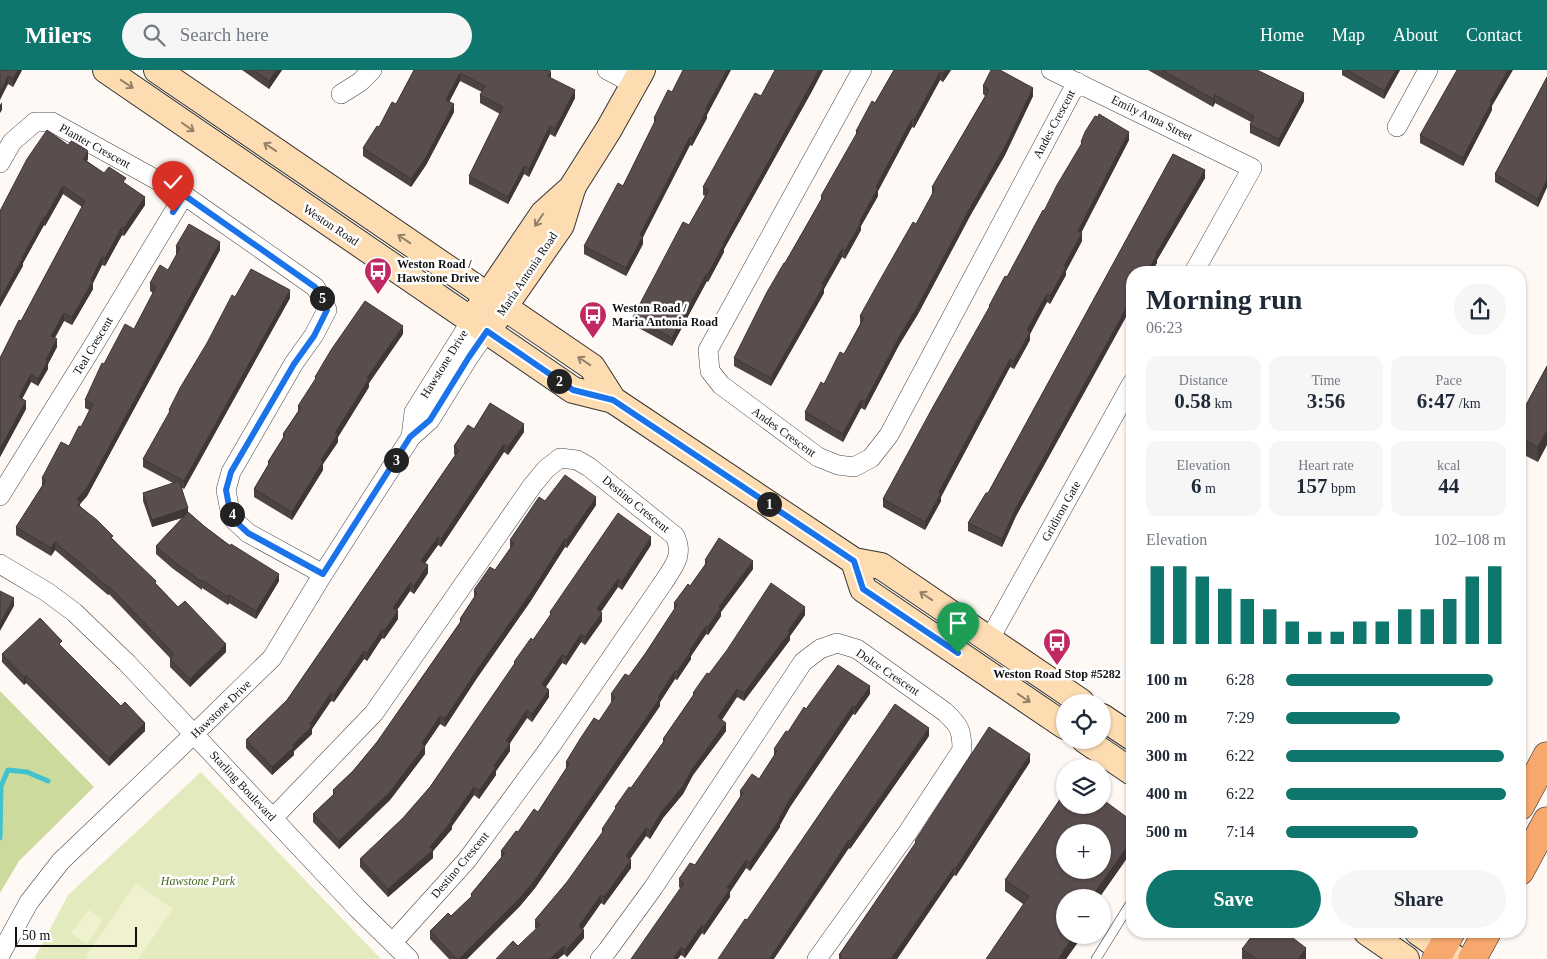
<!DOCTYPE html>
<html lang="en">
<head>
<meta charset="utf-8">
<style>
	body { margin:0; font-family:"Times New Roman",serif; background:#f6f6f7; color:#1f2937; height:100vh; display:flex; flex-direction:column; font-size:19px; white-space:nowrap }
	* { box-sizing:border-box; margin:0 }
	p { font-size:16px; color:#747a83 }
	.icon { flex:none; width:28px; height:28px; fill:none; stroke:currentColor; stroke-width:2; stroke-linecap:round; stroke-linejoin:round }
	.map { position:relative; flex:1; overflow:hidden }
	.panel { position:absolute; left:1126px; top:196px; width:400px; height:672px; display:flex; flex-direction:column; background:#fff; border-radius:20px; box-shadow:0 1px 4px #0004 }
	.panel>* { flex:none }
	.tools { position:absolute; left:1056px; top:624px; display:grid; gap:10px }
	.tools a { display:grid; place-items:center; width:55px; height:55px; border-radius:50%; background:#fff; box-shadow:0 1px 4px #0004; font-size:25px }
	.scale { position:absolute; left:15px; bottom:12px; width:122px; box-sizing:border-box; padding-left:5px; border:2px solid #111; border-top:0; font-size:14px; line-height:18px; white-space:nowrap; color:#111; -webkit-text-stroke:4px #fff; paint-order:stroke }
	.pin { position:absolute; display:grid; place-items:center; width:42px; height:42px; color:#fff; margin:-51px -21px; border-radius:50% 50% 50% 0; rotate:-45deg; box-shadow:0 0 5px #0007 }
	.pin .icon { rotate:45deg }
	.km { position:absolute; width:25px; height:25px; margin:-12px; border-radius:50%; background:#222; color:#fff; font-size:14px; line-height:25px; text-align:center }
	.round { display:grid; place-items:center; flex:none; width:52px; height:52px; border-radius:26px; background:#f6f6f7 }
	.head { display:flex; align-items:center; justify-content:space-between; height:85px; padding:0 20px }
	h1 { font-size:28px; font-weight:600; line-height:38px }
	.figures { display:grid; grid-template-columns:repeat(3,1fr); gap:8px; height:85px; padding:5px 20px }
	.figures div { display:grid; align-content:center; border-radius:12px; background:#f6f6f7; text-align:center }
	.figures b { font-size:21px; font-weight:600 }
	.figures small { font-size:14px; font-weight:400 }
	.figures p { font-size:14px }
	.chart { height:140px; padding:10px 20px }
	.chart p { display:flex; justify-content:space-between }
	.chart svg { width:100%; height:90px; margin-top:5px; stroke:#0f766e; stroke-width:6 }
	.button { display:flex; gap:10px; margin-top:auto; padding:10px 20px }
	.button a { flex:1; height:58px; border-radius:30px; background:#0f766e; color:#fff; font-size:20px; font-weight:600; line-height:58px; text-align:center }
	.button a+a { background:#f6f6f7; color:#1f2937 }
	ul { padding:0 20px; list-style:none; font-size:16px }
	li { display:grid; grid-template-columns:80px 60px 1fr; align-items:center; height:38px }
	li i { height:12px; border-radius:6px; background:#0f766e }
	header { display:flex; align-items:center; gap:30px; box-sizing:border-box; height:70px; padding:0 25px; background:#0f766e; color:#fff }
	header strong { font-size:24px }
	nav { display:flex; gap:28px; margin-inline-start:auto; font-size:18px }
	.search { width:350px; height:45px; background:#f6f6f7; display:flex; align-items:center; gap:12px; box-sizing:border-box; padding:0 18px; border-radius:28px; color:#747a83; font-size:19px }
	.map>svg:first-child { display:block }
</style>
</head>
<body>
<header>
<strong>Milers</strong>
<div class="search"><svg class="icon" aria-label="search" viewBox="0 0 24 24"><circle cx="10" cy="10" r="6"/><path d="M15 15l6 6"/></svg>Search here</div>
<nav><a>Home</a><a>Map</a><a>About</a><a>Contact</a></nav>
</header>
<div class="map">
<svg width="1547" height="889" viewBox="0 0 1547 889">
	<rect width="100%" height="100%" fill="#fff9f5"/>
	<path fill="#e3eabd" d="M201 702 381 889H34L68 825Z"/>
	<path fill="#cdda9d" d="M0 621 94 717 19 791 0 823Z"/>
	<path fill="#f0f1cf" d="M136 813 173 839 138 889H91L86 886Z
		M89 840 103 850 87 874 71 863Z"/>
	<g fill="none" stroke-linecap="round" stroke-linejoin="round">
		<path stroke="#42c2cc" stroke-width="5" d="M0 768 1 716 8 700 27 702 48 711"/>
		<g stroke="#444" stroke-width="10">
			<path id="lane" d="M1096 889 1132 831"/>
		</g>
		<g stroke="#444" stroke-width="20">
			<path id="street" d="M607 0 635 15
				M862 0 708 280 710 301 721 315 818 387 838 395 854 397 871 388 889 365 1077 12
				M1051 0 1252 98 1194 202
				M341 24 360 12 372 0
				M1397 57 1428 0
				M0 93 12 72 35 52H52L184 125 315 217 321 226 327 240 314 265 294 293 231 402 226 420 229 436 234 450 248 463 323 504
				M411 367 414 342 471 251
				M0 426 93 276 184 125
				M0 494 47 522 74 542 127 593 357 838 409 889
				M989 570 1132 313
				M273 748 374 643 532 416 546 399 560 388 577 390 589 397 675 466C684 485 674 496 663 513L550 677 467 790 393 872
				M0 885 29 832 61 791 194 664 272 588 323 504 411 367 430 350 469 287 487 261
				M600 889 607 881 653 818 803 592 820 579 837 573 857 579 945 642C959 655 962 660 962 680L908 762 817 889"/>
		</g>
		<g stroke="#333" stroke-width="28">
			<path id="secondary" d="M106 0 573 320 613 330 854 491 881 496 1081 632
				M157 0 592 297 613 330
				M478 240 543 144 573 117
				M495 250 561 155 573 116 609 59 642 0
				M854 491 863 519 1065 656
				M1102 647 1132 667
				M1085 670 1132 702
				M1367 862 1406 889
				M1418 862 1456 889"/>
		</g>
		<g stroke="#222" stroke-width="29">
			<path id="primary" d="M1520 736 1547 686
				M1520 801 1547 751
				M1436 889 1451 862
				M1472 889 1487 862"/>
		</g>
		<use href="#lane" stroke="#fff" stroke-width="9"/>
		<use href="#street" stroke="#fff" stroke-width="19"/>
		<use href="#secondary" stroke="#fddcb1" stroke-width="26"/>
		<use href="#primary" stroke="#f6a86d" stroke-width="28"/>
	</g>
	<path fill="#4d4342" d="M0 0H22L13 17 8 14Z
		M242 0H282L269 19Z
		M414 0 551 8 575 28 555 67 550 64 529 107 524 104 508 134 469 114V106L500 44 480 33V25L482 22 460 11 449 32 454 42 426 95 411 117 363 86V78L396 34Z
		M775 0H823L812 21 724 179V182L708 212 707 211 672 276 633 255V247L689 155 705 126 703 125V117L761 26Z
		M894 0H951L943 12 940 10 914 58 912 57 878 121V126L861 156V160L845 189 842 187 824 219V223L771 316 734 296V288L785 193 821 129V126L856 65V61L875 33Z
		M1148 0H1257L1304 31 1279 77 1250 63V55L1251 52 1215 33 1213 37Z
		M1342 0H1400L1384 29 1342 5Z
		M1547 7V117L1538 137 1495 112V104Z
		M983 16 1033 26 1005 85 970 146 918 244 899 275 865 340 861 338 843 372 805 350V342L844 284 860 254V246L916 154 932 124V117L985 26 983 24Z
		M1492 36V40L1463 96 1420 73V65Z
		M707 45V48L692 76 690 75 643 167V174L626 206 584 184V176L623 116 654 54V48Z
		M1129 70 1081 163 1082 171 1066 201V205L1050 234 1047 232 1030 264V270L1014 299 1010 297 941 427V431L925 460 883 437V429L989 238V236L1007 207 1044 141 1081 76V72Z
		M1173 84 1205 100V108L1157 190V193L1151 202H1132V236L1016 446 1002 477 968 461V453L986 423H988Z
		M88 89 87 91 104 103 126 114 145 135 124 166 122 165 105 196 102 195 93 213V219L72 255 64 251 55 268 57 277 48 294V299L38 316 31 312 22 329 26 339 0 387V288L21 251 82 137 63 124 45 156 44 155 23 193V196L0 141Z
		M176 176 220 180 87 426 80 434V436L113 469 178 537 226 582 190 617 170 597V588L109 524 108 525 55 480 51 486 16 465V457L42 416V408L69 376 81 357 89 340 85 338V330L104 294 134 259 153 223 150 221V213L168 200 177 184H176Z
		M235 227 290 228 184 419 182 418 188 442 204 456 279 511 256 549 229 533 228 535 202 518V520L172 498 156 484V476L182 448 152 457 143 431V423L173 413 143 397V389L169 344V340Z
		M403 264 369 313V317L338 367V372L323 394V400L292 450 254 427V419L268 395V392L283 368V364L298 341V336L315 311V307Z
		M1547 296 1538 392 1520 383V346Z
		M474 359 524 362 508 385 504 382 441 477 438 475 425 493 428 503 414 524 410 521 397 540 398 549 384 569 382 568 367 591 364 589 334 632 331 631 312 659V664L294 681V685L272 705 246 678V670L287 630 455 385 454 384V376Z
		M545 431 596 435 567 478 565 477 530 532 477 608 445 657 440 654 425 676V684L390 730 339 779 313 752V744L333 725V720L353 701 377 672 460 552V549L474 528V520L495 500 510 479V470Z
		M651 475 622 520 618 517 601 542 602 551 585 575 581 572 566 595 562 593 546 617 549 627 532 652 527 648 510 673V681L496 701V705L479 729 474 725 452 756V759L433 781V788L388 827 360 797V789L403 748 430 717 514 595V592L533 570 550 546V542Z
		M705 490 753 499 721 542V546L708 565 706 564 691 586V589L677 610 675 609 660 632V636L535 818 520 836 467 889H449L430 869V861L451 846 471 827V824L501 788V781L518 762 538 742 566 699V692L599 651 612 633 611 632V624L629 606 645 584 674 540V533L690 516 705 496Z
		M805 545 790 566V570L744 631 737 627 722 650 726 661 693 705 683 724 663 748 650 769 646 766 630 789 631 798 604 835 601 833 583 859 584 868 567 887 564 884 558 889H496L518 876 536 859 535 858V850L567 812 602 763V759L615 740V737L631 718 663 672V669L693 625V623L709 604Z
		M62 577 145 661 109 696 26 613 24 615 2 592V584Z
		M870 624 855 645 853 644 790 737 780 755V757L750 801 746 798 730 822V827L704 865 702 863 685 888 681 885 680 818 679 817V809L695 795 740 727V721L759 709 774 686V679L806 639Z
		M929 666 850 779 849 778 747 850Z
		M1030 692 956 806 954 805 897 889H839V885L915 775V771Z
		M1132 751V781L1099 828 1065 865H1083L1066 889 1023 834 1005 821V810Z
		M1242 879 1306 889H1242Z"/>
	<path fill="#3e3736" d="M18 0H22L13 17V9Z
		M277 0H282L269 19V11Z
		M551 0V8L547 6Z
		M727 0H731L707 45V48L692 76V68L705 39Z
		M819 0H823L812 21 724 179V182L708 212V204L723 174Z
		M946 0H951L943 12V4Z
		M1396 0H1400L1384 29V21Z
		M1508 0H1513L1492 36V40L1463 96V88L1490 31Z
		M940 2V10L914 58V50Z
		M460 3V11L446 38V30Z
		M8 6V14L0 30V22Z
		M1033 18V26L1005 85 970 146 918 244 899 275 865 340V332L899 267Z
		M575 20V28L555 67V59Z
		M1304 23V31L1279 77V69Z
		M1215 25V33L1213 37V29Z
		M2 32V40L0 43V35Z
		M454 34V42L426 95 411 117V109Z
		M912 49V57L878 121V126L861 156V160L845 189V181L876 117Z
		M550 56V64L529 107V99Z
		M1129 62V70L1078 169V161Z
		M690 67V75L643 167V174L626 206V198L640 165Z
		M88 81V89L83 97V89Z
		M524 96V104L508 134V127Z
		M1205 100V108L1157 190V193L1151 202H1147L1156 184Z
		M1547 109V117L1538 137V129Z
		M63 116V124L45 156V148Z
		M145 127V135L124 166V158Z
		M44 147V155L23 193V196L0 237V229Z
		M122 157V165L105 196V188Z
		M1082 163V171L1066 201V205L1050 234V226L1064 196Z
		M220 172V180L87 426 80 434V440L77 429Z
		M842 179V187L824 219V223L771 316V308Z
		M102 187V195L93 213V219L72 255V247Z
		M707 203V211L672 276V268Z
		M290 220V228L184 419V411Z
		M1047 224V232L1030 264V270L1014 299V291L1027 260Z
		M1132 228V236L1016 446 1002 477V469L1016 438Z
		M64 243V251L51 274V266Z
		M403 256V264L369 313V317L338 367V372L323 394V400L292 450V442L335 363 367 308Z
		M57 269V277L48 294V299L38 316V309L46 290Z
		M1010 289V297L941 427V431L925 460V452L939 422Z
		M31 304V312L19 335V327Z
		M861 330V338L843 372V364Z
		M26 331V339L0 387V379Z
		M524 354V362L508 385V377Z
		M1547 360V375L1538 392V377Z
		M504 374V382L441 477V469Z
		M596 427V435L567 478V470Z
		M188 438V446L152 457V450Z
		M438 467V475L421 499V491Z
		M651 467V475L622 520V512Z
		M565 469V477L530 532 477 608 445 657V649L477 600Z
		M55 472V480L51 486V478Z
		M753 491V499L721 542V546L708 565V557L719 537Z
		M428 495V503L414 524V516Z
		M279 504V511L256 549V541Z
		M618 509V517L597 547V539Z
		M410 513V521L393 546V538Z
		M109 516V524L108 525V517Z
		M229 525V533L228 535V527Z
		M14 528V536L0 561V553Z
		M805 537V545L790 566V570L744 631V623Z
		M398 541V549L384 569V561Z
		M602 543V551L585 575V567Z
		M706 556V564L691 586V589L677 610V602L690 580Z
		M382 560V568L367 591V583Z
		M581 564V572L566 595V587Z
		M226 574V582L190 617V609Z
		M364 581V589L334 632V625Z
		M562 585V593L542 622V614Z
		M675 601V609L660 632V636L535 818 520 836 467 889H459L658 627Z
		M26 605V613L24 615V607Z
		M870 616V624L855 645V637Z
		M737 619V627L718 655V647Z
		M549 620V627L532 652V644Z
		M331 623V631L312 659V664L294 681V685L272 705V697L293 675 310 654Z
		M853 636V644L790 737 780 755V757L750 801V793L779 749 790 729Z
		M527 640V648L510 673V681L496 701V705L479 729V721L494 696 506 671Z
		M440 646V654L425 676V684L390 730 339 779V771L422 673Z
		M145 653V661L109 696V688Z
		M726 653V661L693 705 683 724 663 748 650 769V761L663 740Z
		M929 658V666L850 779V771Z
		M1030 684V692L956 806V798Z
		M474 717V725L452 756V759L433 781V788L388 827V819L430 777 451 750Z
		M646 758V766L626 794V786Z
		M1132 766V781L1099 828H1091Z
		M849 770V778L774 889H769Z
		M631 790V798L604 835V827Z
		M746 790V798L730 822V827L704 865V857L727 818Z
		M954 798V805L897 889H891Z
		M601 825V833L579 864V856Z
		M702 855V863L685 888V880Z
		M584 860V868L567 887V879Z
		M1075 865H1083L1066 889H1058Z
		M564 876V884L558 889H550Z
		M681 877V885L678 889H673Z
		M1306 878V889H1298Z"/>
	<path fill="#594e4d" stroke="#3e3736" fill-rule="evenodd" d="M0 0H18L13 9 8 6 0 22Z
		M254 0H277L269 11Z
		M414 0H550L547 6 575 20 555 59 550 56 529 99 524 96 508 127 469 106 503 37 480 25 485 16 460 3 446 30 454 34 426 87 411 109 363 78 377 56 379 57 392 32 396 34Z
		M683 0H727L705 39 707 40 692 68 690 67 640 165 643 166 626 198 584 176 618 113 623 116 656 49 654 48 668 20 672 22Z
		M775 0H819L723 174H724L708 204 707 203 672 268 633 247 683 152 689 155 709 120 703 117 755 23 761 26Z
		M894 0H946L943 4 940 2 914 50 912 49 876 117 878 118 860 151 861 152 845 181 842 179 822 214 824 215 771 308 734 288 767 222 784 193H785L823 127 821 126 858 61H856L872 31 875 33Z
		M991 0H1000L1033 18 1005 77 970 138 918 236 899 267 865 332 861 330 843 364 805 342 821 312 824 314 840 282 844 284 864 248 860 246 876 217 913 152 916 154 935 119 932 117 989 20 983 16Z
		M1162 0H1257L1304 23 1279 69 1250 55 1254 46 1215 25 1213 29Z
		M1347 0H1396L1384 21Z
		M1457 0H1508L1490 31 1492 32 1463 88 1420 65Z
		M1547 7V109L1538 129 1495 104Z
		M1099 44 1129 62 1078 161 1082 163 1064 196 1066 197 1050 226 1047 224 1027 260 1030 262 1014 291 1010 289 939 422 941 423 925 452 883 429 934 335 990 236H989L1005 206 1007 207 1043 140 1044 141 1057 115 1082 73 1081 72 1085 62 1095 46 1098 47Z
		M47 60 68 75 72 70 88 81 83 89 104 103 109 97 126 108 123 112 145 127 124 158 122 157 105 188 102 187 91 210 93 211 72 247 64 243 51 266 57 269 46 290 48 291 38 309 31 304 19 327 26 331 0 379V288L19 250 21 251 85 131 63 116 45 148 44 147 22 188H23L0 229V141L27 89Z
		M1173 84 1205 100 1156 184 1157 185 1147 202H1132V228L1016 438 1002 469 968 453 986 423H988Z
		M189 154 220 172 87 418 77 429 80 432 78 435 97 450 113 466 111 468 156 511 155 513 178 537 185 531 226 574 190 609 170 589 174 584 109 516 108 517 55 472 51 478 16 457 46 410 42 408 61 372 69 376 79 356 81 357 93 334 85 330 102 293 104 294 125 254 134 259 156 217 150 213 160 195 168 200 180 178 176 176Z
		M251 199 290 220 184 411 143 389 170 341 169 340 180 318 207 273 232 225 235 227Z
		M365 231 403 256 367 308 369 309 335 363 338 364 321 390 323 392 292 442 254 419 270 392H268L285 365 283 364 301 338 298 336 316 308 315 307 331 280Z
		M1547 296V360L1538 377 1520 367V346Z
		M490 333 524 354 508 377 504 374 441 469 438 467 421 491 428 495 414 516 410 513 393 538 398 541 384 561 382 560 367 583 364 581 334 625 331 623 310 654 312 656 293 675 294 677 272 697 246 670 287 630 459 380 454 376 468 355 474 359Z
		M565 405 596 427 567 470 565 469 530 524 477 600 445 649 440 646 422 673 425 676 390 722 339 771 313 744 335 723 333 720 353 701 377 672 462 550 460 549 477 523 474 520 490 497 495 500 514 473 510 470 539 427 545 431Z
		M179 411 188 438 152 450 143 423Z
		M188 442 204 456 230 476 231 474 279 504 256 541 229 525 228 527 202 510V512L172 490 156 476Z
		M618 443 651 467 622 512 618 509 597 539 602 543 585 567 581 564 566 587 562 585 542 614 549 620 532 644 527 640 506 671 510 673 494 696 496 697 479 721 474 717 451 750 452 751 430 777 433 780 388 819 360 789 403 748 430 717 515 593 514 592 531 568 533 570 551 544 550 542Z
		M719 468 753 491 719 537 721 538 708 557 706 556 690 580 691 581 677 602 675 601 658 627 660 628 535 810 520 828 459 889H457L430 861 448 843 451 846 472 826 471 824 505 783 501 781 516 761 518 762 534 739 538 742 569 694 566 692 580 669 594 648 599 651 615 627 611 624 625 604 629 606 645 584 677 535 674 533 688 514 690 516 707 492 705 490Z
		M771 513 805 537 788 561 790 562 744 623 737 619 718 647 726 653 693 698 683 716 663 740 650 761 646 758 626 786 631 790 604 827 601 825 579 856 584 860 567 879 564 876 550 889H496L513 871 518 876 540 855 535 850 567 812 604 760 602 759 616 738 615 737 629 717 631 718 665 670 663 669 695 623H693L707 603 709 604 727 580Z
		M0 521 14 528 0 553Z
		M40 548 62 571 59 574 121 636 125 632 145 653 109 688 26 605 24 607 2 584Z
		M838 595 870 616 855 637 853 636 790 729 779 749H780L750 793 746 790 727 818 730 819 704 857 702 855 685 880 681 877 673 889H631L684 813 679 809 690 793 695 795 743 723 740 721 752 704 759 709 777 681 774 679 786 661 788 662 804 637 806 639Z
		M895 634 929 658 850 771 849 770 769 889H718L745 849 747 850Z
		M989 657 1030 684 956 798H954L891 889H840L841 886 839 885 916 772 915 771Z
		M1065 722V735H1102V729L1132 751V766L1131 768 1132 770 1091 828H1065V865H1075L1058 889H986L1029 826 1005 810ZM1065 762H1102V800H1065Z
		M1255 862H1285L1306 878 1298 889H1256L1242 879Z"/>
	<defs><path id="oneway-shaft" d="M-6 0H5M1.5-3L5.5 0L1.5 3" fill="none" stroke-width="1.6" stroke-linecap="round" stroke-linejoin="round" transform="scale(1.25)"/></defs>
	<g stroke="#938169">
		<use href="#oneway-shaft" transform="translate(127 14) rotate(34)"/>
		<use href="#oneway-shaft" transform="translate(188 57) rotate(35)"/>
		<use href="#oneway-shaft" transform="translate(270 77) rotate(-146)"/>
		<use href="#oneway-shaft" transform="translate(539 150) rotate(124)"/>
		<use href="#oneway-shaft" transform="translate(404 169) rotate(-146)"/>
		<use href="#oneway-shaft" transform="translate(584 291) rotate(-146)"/>
		<use href="#oneway-shaft" transform="translate(926 526) rotate(-146)"/>
		<use href="#oneway-shaft" transform="translate(1024 628) rotate(34)"/>
	</g>
	<g fill="none" stroke-linecap="round" stroke-linejoin="round">
		<g stroke="#fff" stroke-width="10">
			<path id="route" d="M173 142 184 125 315 217 321 226 327 240 314 266 294 294 231 402 226 420 229 436 234 450 248 463 323 504 410 367 430 350 469 287 487 261 573 320 613 330 854 491 863 519 958 583"/>
		</g>
		<use href="#route" stroke="#1a73e8" stroke-width="6"/>
	</g>
	<defs>
		<g id="bus-pin" transform="scale(1.4375)"><path d="M0 17L-7.5 6A9.5 9.5 0 1 1 7.5 6Z" fill="#c02962" stroke="#fff"/><path d="M-5-6H5V4H4V6H2V4H-2V6H-4V4H-5ZM-3.5-4V0h7V-4ZM-3.5 1.2v1.5H-2V1.2ZM2 1.2v1.5H3.5V1.2Z" fill="#fff"/></g>
	</defs>
	<g fill-rule="evenodd">
		<use href="#bus-pin" x="378" y="201"/>
		<use href="#bus-pin" x="593" y="245"/>
		<use href="#bus-pin" x="1057" y="572"/>
	</g>
	<g text-anchor="middle" stroke-width="5" stroke-linejoin="round" paint-order="stroke">
		<g font-size="12" fill="#111" stroke="#fff">
			<text transform="translate(1152 48) rotate(26)" y="4">Emily Anna Street</text>
			<text transform="translate(1054 54) rotate(-62)" y="4">Andes Crescent</text>
			<text transform="translate(95 76) rotate(29)" y="4">Planter Crescent</text>
			<text transform="translate(331 155) rotate(34)" y="4">Weston Road</text>
			<text transform="translate(527 204) rotate(-56)" y="4">Maria Antonia Road</text>
			<text transform="translate(93 276) rotate(-59)" y="4">Teal Crescent</text>
			<text transform="translate(444 294) rotate(-58)" y="4">Hawstone Drive</text>
			<text transform="translate(784 362) rotate(36)" y="4">Andes Crescent</text>
			<text transform="translate(636 434) rotate(39)" y="4">Destino Crescent</text>
			<text transform="translate(1061 441) rotate(-61)" y="4">Gridiron Gate</text>
			<text transform="translate(888 602) rotate(34)" y="4">Dolce Crescent</text>
			<text transform="translate(221 639) rotate(-44)" y="4">Hawstone Drive</text>
			<text transform="translate(243 716) rotate(47)" y="4">Starling Boulevard</text>
			<text transform="translate(460 795) rotate(-50)" y="4">Destino Crescent</text>
		</g>
		<g font-size="12" font-weight="bold" fill="#111" stroke="#fff" text-anchor="start">
			<text x="397" y="198">Weston Road /<tspan x="397" dy="14">Hawstone Drive</tspan></text>
			<text x="612" y="242">Weston Road /<tspan x="612" dy="14">Maria Antonia Road</tspan></text>
			<text x="1057" y="608" text-anchor="middle">Weston Road Stop #5282</text>
		</g>
		<g font-size="12" font-style="italic" fill="#476920" stroke="#fff">
			<text x="198" y="815">Hawstone Park</text>
		</g>
	</g>
</svg>
<div class="tools">
<a><svg class="icon" aria-label="locate" viewBox="0 0 24 24"><circle cx="12" cy="12" r="6"/><path d="M12 2v4M12 18v4M2 12h4M18 12h4"/></svg></a>
<a><svg class="icon" aria-label="layers" viewBox="0 0 24 24"><path d="M12 4l9 5-9 5-9-5zM3 14l9 5 9-5"/></svg></a>
<a>+</a>
<a>−</a>
</div>
<div class="scale">50 m</div>
<div class="pin" style="left:958px;top:583px;background:#1e9e55"><svg class="icon" aria-label="arrive" viewBox="0 0 24 24"><path d="M6 21V4h12l-3 4 3 4H6"/></svg></div>
<div class="pin" style="left:173px;top:142px;background:#d93025"><svg class="icon" aria-label="check" viewBox="0 0 24 24"><path d="M5 12l5 5 9-10"/></svg></div>
<b class="km" style="left:769px;top:434px">1</b>
<b class="km" style="left:559px;top:311px">2</b>
<b class="km" style="left:396px;top:390px">3</b>
<b class="km" style="left:232px;top:444px">4</b>
<b class="km" style="left:322px;top:228px">5</b>
<section class="panel">
<div class="head"><div><h1>Morning run</h1><p>06:23</p></div><a class="round"><svg class="icon" aria-label="share" viewBox="0 0 24 24"><path d="M12 15V3M7 8l5-5 5 5M5 13v7h14v-7"/></svg></a></div>
<div class="figures">
<div><p>Distance</p><b>0.58<small> km</small></b></div>
<div><p>Time</p><b>3:56</b></div>
<div><p>Pace</p><b>6:47<small> /km</small></b></div>
</div>
<div class="figures">
<div><p>Elevation</p><b>6<small> m</small></b></div>
<div><p>Heart rate</p><b>157<small> bpm</small></b></div>
<div><p>kcal</p><b>44</b></div>
</div>
<div class="chart"><p><span>Elevation</span>102–108 m</p>
<svg viewBox="0 0 160 44" preserveAspectRatio="none"><path d="M5 44V6M15 44V6M25 44V11M35 44V17M45 44V22M55 44V27M65 44V33M75 44V38M85 44V38M95 44V33M105 44V33M115 44V27M125 44V27M135 44V22M145 44V11M155 44V6"/></svg>
</div>
<ul>
<li><b>100 m</b>6:28<i style="width:94%"></i></li>
<li><b>200 m</b>7:29<i style="width:52%"></i></li>
<li><b>300 m</b>6:22<i style="width:99%"></i></li>
<li><b>400 m</b>6:22<i style="width:100%"></i></li>
<li><b>500 m</b>7:14<i style="width:60%"></i></li>
</ul>
<div class="button"><a>Save</a><a>Share</a></div>
</section>
</div>
</body>
</html>
